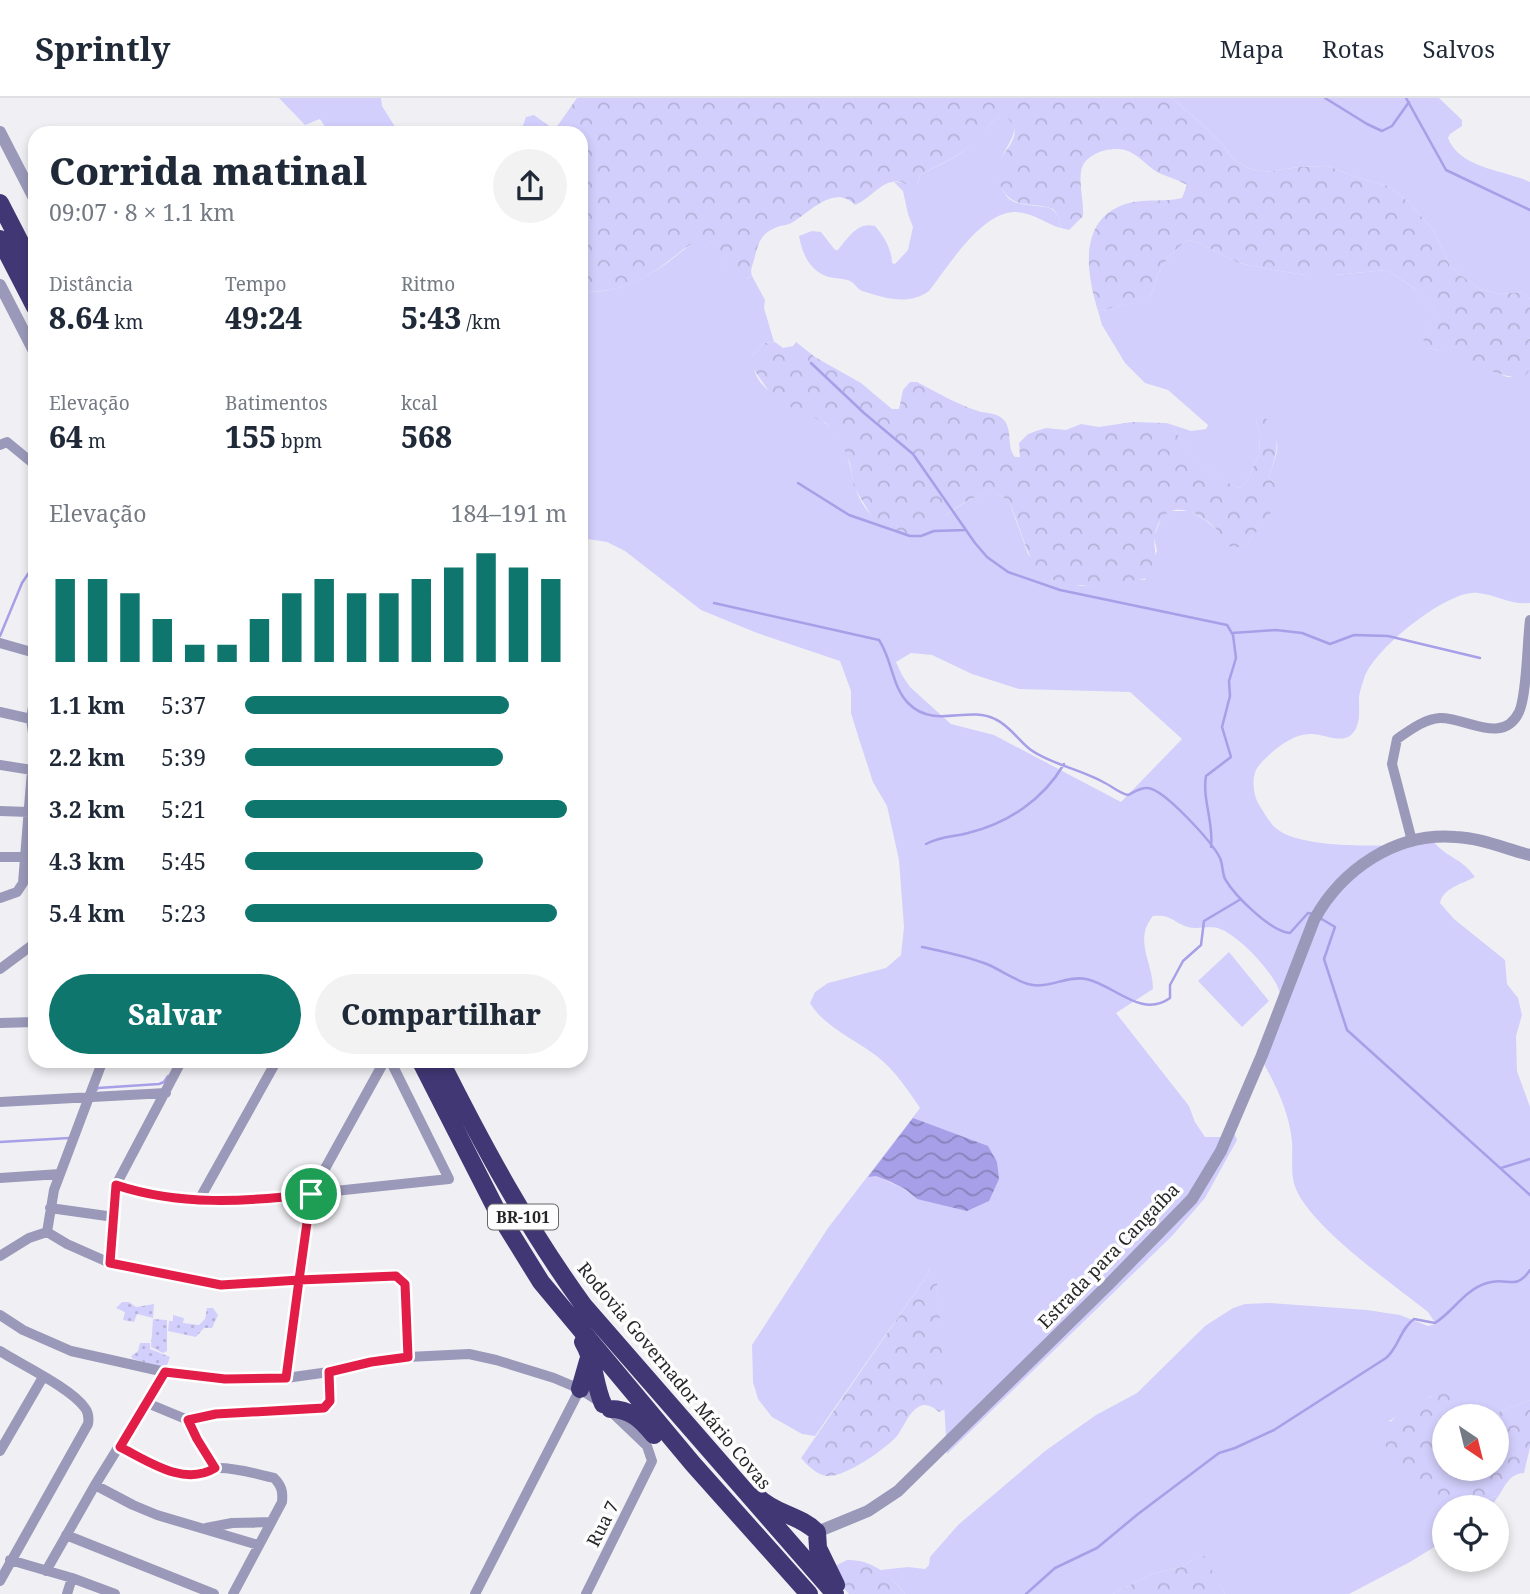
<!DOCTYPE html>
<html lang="pt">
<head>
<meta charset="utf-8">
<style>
	body { margin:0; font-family:"Noto Serif",serif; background:#f2f2f3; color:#1f2937; height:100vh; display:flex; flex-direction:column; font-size:26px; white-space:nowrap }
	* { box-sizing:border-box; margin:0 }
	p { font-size:23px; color:#747a83 }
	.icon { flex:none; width:38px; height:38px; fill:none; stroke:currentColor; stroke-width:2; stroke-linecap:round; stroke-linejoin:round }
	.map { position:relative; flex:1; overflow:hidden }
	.side { position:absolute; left:28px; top:28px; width:560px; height:942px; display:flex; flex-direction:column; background:#fff; border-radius:21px; box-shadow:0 4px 10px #0003 }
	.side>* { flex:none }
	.needle { width:46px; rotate:145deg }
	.fabs { position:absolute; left:1432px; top:1306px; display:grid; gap:14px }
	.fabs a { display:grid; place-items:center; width:77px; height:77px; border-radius:50%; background:#fff; box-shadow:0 4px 10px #0003; font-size:35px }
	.pin { position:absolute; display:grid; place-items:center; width:60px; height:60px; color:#fff; margin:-30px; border:4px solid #fff; border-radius:50%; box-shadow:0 2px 7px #0007 }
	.round { display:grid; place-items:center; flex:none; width:74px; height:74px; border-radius:37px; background:#f2f2f3 }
	.overview { display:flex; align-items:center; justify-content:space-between; height:119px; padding:0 21px }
	h1 { font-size:38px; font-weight:800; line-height:52px }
	.figures { display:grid; grid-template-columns:repeat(3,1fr); gap:10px; height:119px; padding:7px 21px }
	.figures div { display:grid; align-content:center }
	.figures b { font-size:30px; font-weight:800 }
	.figures small { font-size:19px; font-weight:400 }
	.figures p { font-size:19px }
	.chart { height:196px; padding:14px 21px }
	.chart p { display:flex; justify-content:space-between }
	.chart svg { width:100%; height:126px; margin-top:7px; stroke:#0f766e; stroke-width:6 }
	.action { display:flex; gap:14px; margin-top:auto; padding:14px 21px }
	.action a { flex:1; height:80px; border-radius:42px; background:#0f766e; color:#fff; font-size:28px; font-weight:800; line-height:80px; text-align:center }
	.action a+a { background:#f2f2f3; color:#1f2937 }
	ul { padding:0 21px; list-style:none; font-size:23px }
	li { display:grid; grid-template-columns:112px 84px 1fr; align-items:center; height:52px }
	li i { height:18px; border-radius:9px; background:#0f766e }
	header { display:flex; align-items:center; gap:42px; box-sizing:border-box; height:98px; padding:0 35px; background:#fff; border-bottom:2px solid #e0e1e3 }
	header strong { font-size:33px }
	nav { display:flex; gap:38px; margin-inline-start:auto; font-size:24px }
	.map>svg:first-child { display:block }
</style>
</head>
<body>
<header>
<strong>Sprintly</strong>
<nav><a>Mapa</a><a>Rotas</a><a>Salvos</a></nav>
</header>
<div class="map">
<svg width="1530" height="1496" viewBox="0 0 1530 1496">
	<defs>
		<pattern id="forest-crowns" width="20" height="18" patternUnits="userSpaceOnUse" patternTransform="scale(1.75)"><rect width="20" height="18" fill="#d2cffc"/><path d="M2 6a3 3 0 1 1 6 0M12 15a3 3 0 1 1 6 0" fill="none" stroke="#b4b2d8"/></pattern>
		<pattern id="park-dots" width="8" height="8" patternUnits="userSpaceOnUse" patternTransform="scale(1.75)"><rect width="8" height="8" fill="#d2cffc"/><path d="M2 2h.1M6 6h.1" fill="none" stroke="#b4b2d8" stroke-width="1.8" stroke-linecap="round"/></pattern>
		<pattern id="water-waves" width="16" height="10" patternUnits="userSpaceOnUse" patternTransform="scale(1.75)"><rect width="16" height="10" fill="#a79fe7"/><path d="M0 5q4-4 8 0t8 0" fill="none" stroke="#8882bb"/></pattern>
	</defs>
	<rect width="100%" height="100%" fill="#f0f0f4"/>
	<path fill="#d2cffc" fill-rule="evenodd" d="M279 0H381L382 8 399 35H329L320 21 305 27Z
		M1171 0H1439L1462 22V28L1450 36 1448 40C1460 71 1505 72 1530 84V201L1522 194 1500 196 1480 191 1459 176 1450 168 1433 132 1410 105 1388 88 1356 79 1328 68 1299 69 1265 74 1248 70 1234 62 1222 46 1201 25Z
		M1003 18C1035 33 986 58 1000 87 1002 91 1005 97 1009 101 1022 110 1039 106 1052 111L1059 119 1061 130C1045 126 1035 115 1015 114 981 114 948 169 929 193 908 208 885 200 862 193 857 191 856 186 850 183 844 180 836 181 829 179 810 174 802 155 799 138L812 133 821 134 835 152H838C848 140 857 124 875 128 884 138 892 152 892 165L895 166 908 152 913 129 908 116 903 93 894 84 907 85 913 89 918 85 920 77C939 67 958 59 974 45 984 37 990 21 1003 18Z
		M701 142H710L722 153 723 172 747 181 752 178 765 202 764 210 774 244 764 245 752 258C752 308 820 306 840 341 849 355 850 371 854 386 859 406 878 431 898 435 929 440 970 390 995 395 999 396 1005 401 1009 403L1028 456 1053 483 1081 488 1135 481 1145 482 1157 453 1154 439 1162 418 1171 413H1190L1205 422 1220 434 1231 449 1246 448 1282 398 1269 378C1281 344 1282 344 1259 317L1256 323 1260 335 1259 357 1245 387 1239 390C1212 379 1184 354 1173 327L1191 333 1206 331 1208 327 1168 292 1145 285 1125 265 1102 227 1098 213 1142 203 1151 197 1158 176 1168 159 1187 142 1197 144 1239 165 1273 172 1306 177H1334L1387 172 1414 190 1434 211 1436 223 1427 232 1429 250 1460 259 1507 279H1523L1530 272V505C1510 507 1497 497 1478 495 1449 490 1371 553 1364 581 1362 587 1359 595 1359 602 1359 613 1361 628 1351 637 1340 646 1322 635 1310 636 1295 636 1278 648 1268 658 1264 662 1256 669 1255 675 1252 683 1254 698 1258 705 1264 714 1269 725 1277 731 1303 753 1401 748 1434 744 1447 760 1462 760 1475 779 1462 786 1443 790 1440 805L1454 821 1505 862 1507 886 1518 900 1522 917 1516 938 1517 973 1530 1009V1302L1492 1317 1431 1298 1389 1323 1478 1405 1495 1398 1497 1400 1491 1409H1444V1443L1410 1464 1349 1496H1225L1209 1469 1193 1461 1185 1468 1152 1476 1113 1496H905L896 1485 880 1472 908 1469 925 1471 929 1467 930 1459 958 1427 1045 1353 1096 1317 1137 1295 1205 1228 1233 1210 1245 1206 1269 1205 1367 1212 1400 1217 1428 1228 1436 1226 1428 1214C1393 1186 1312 1130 1296 1091 1290 1077 1293 1059 1292 1043 1289 1014 1277 990 1263 964 1267 951 1282 907 1280 896 1276 876 1238 837 1220 831 1210 827 1198 832 1188 829 1172 824 1172 816 1153 818 1133 842 1153 864 1153 891L1116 915 1189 1008 1195 1024 1205 1039H1226L1234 1034 1237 1042 1205 1100 1172 1138 947 1356 937 1184 929 1171 928 1176 815 1338 802 1336 772 1319 758 1301 753 1284 752 1247 828 1130 920 1010C908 992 895 973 878 959 856 942 824 929 810 905L815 894 828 885 886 870 901 857 904 829 899 762 887 708 873 684 859 641 851 615V593L840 563 757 535 701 512 625 453 607 444 581 440V192C608 199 642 182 664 167 677 158 686 148 701 142ZM911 555 932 557 972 576 1019 591 1130 594 1182 641 1121 704 994 637 951 626 910 589 902 577 896 564ZM876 1078 989 1103 917 1101 905 1091Z
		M1229 854 1269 903 1242 929 1198 883Z"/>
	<path fill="url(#forest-crowns)" fill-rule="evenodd" d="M577 0H1171L1201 25 1222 46 1234 62 1248 70 1265 74 1299 69 1328 68 1356 79 1388 88 1410 105 1433 132 1450 168 1459 176 1480 191 1500 196 1522 194 1530 201V272L1524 279C1503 283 1454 256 1429 250L1423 241 1427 232 1435 223 1434 211 1425 202 1414 190 1387 172 1334 177H1306L1273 172 1239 165 1197 144 1187 142 1168 159 1158 176 1151 197 1143 203 1098 213C1085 171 1078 116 1133 104 1151 101 1164 104 1182 100L1187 87C1177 81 1167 79 1157 74 1146 67 1138 56 1125 52 1109 48 1083 56 1081 74 1079 88 1084 104 1083 118L1069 132 1061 130 1059 119 1053 111C1032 103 1014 113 1001 89 997 82 995 76 997 68 1000 57 1018 43 1014 30 1012 23 1005 16 998 20 989 24 984 37 976 44 959 58 940 66 920 77L918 85 913 90C887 71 876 98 855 107 835 86 811 113 793 124 787 128 779 127 773 131 760 136 757 150 754 162 752 169 750 171 752 178 740 186 732 179 723 172L721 153 710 142C691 142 681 154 667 164 646 181 609 199 581 192V35H520L526 19 534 17 552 30 558 27Z
		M775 244 783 250 793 248 796 244 815 259 861 285 892 311H899L903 292 910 284H917C936 294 957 306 978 313 987 316 997 314 1004 322 1013 333 1006 348 1015 359H1020L1019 345 1028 336 1036 333 1046 330 1066 332 1081 326 1099 329 1132 324 1166 325 1173 327C1184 354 1213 379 1239 390L1245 387 1259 357 1260 335 1256 323 1259 316C1285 330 1277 355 1269 378L1275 387 1280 390 1283 398 1246 448 1231 450C1225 442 1220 434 1213 428 1192 409 1162 401 1155 437 1152 453 1161 460 1150 479 1145 482 1110 485 1101 486 1028 495 1032 457 1009 403 1005 401 998 395 993 395 973 393 934 425 920 439L900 435 875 424 854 389 850 365 840 341 826 325 775 302 752 269V258L764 245Z
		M929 1170 935 1175 937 1184 946 1311 939 1314C934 1310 927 1305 920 1308 908 1314 904 1329 897 1338 886 1351 844 1380 827 1378 817 1377 807 1367 801 1360L928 1176Z
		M1450 1293 1492 1317 1530 1302V1349L1524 1375C1508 1376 1506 1388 1497 1400L1495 1398C1438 1420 1394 1391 1382 1334 1396 1313 1426 1298 1450 1293ZM1444 1318H1496V1370H1444Z
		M1204 1458 1225 1496H1113L1152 1476 1185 1468 1193 1461Z
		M847 1462C872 1461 890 1477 905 1496H849L834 1479 833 1469Z"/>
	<path fill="url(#park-dots)" d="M122 1204H129L136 1209 154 1206 153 1220 137 1216 134 1224 123 1222 125 1214 116 1210Z
		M207 1210H213L218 1217 212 1230H204L196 1239 168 1233 169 1223H173V1217L184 1220 183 1225 199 1227 205 1221Z
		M153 1221 167 1222V1253L163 1255 151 1249Z
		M140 1245H150V1251L170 1259 166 1270 133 1261 131 1258 138 1253Z"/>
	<path fill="url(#water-waves)" d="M913 1020 988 1048 997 1064 999 1081 989 1103 967 1113 917 1101 905 1091 891 1084 876 1078 868 1079Z"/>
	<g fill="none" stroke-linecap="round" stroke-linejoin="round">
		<path stroke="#a79fe7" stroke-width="2.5" d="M1325 0 1367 26 1382 33 1392 28 1409 4
			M1406 0 1446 72 1530 112
			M811 265 864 315 913 356 975 445 987 459 1008 474 1060 492 1227 527 1233 537 1236 560 1229 583 1230 598 1222 629 1231 659 1206 678C1202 701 1214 725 1211 749
			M798 385 849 417 910 438H921L934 433 965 432
			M714 505 879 542C892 561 892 589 908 605 935 632 967 607 995 621 1009 627 1019 643 1031 652 1050 666 1083 672 1105 685 1113 689 1119 695 1128 697 1134 694 1141 689 1148 690 1165 692 1212 744 1220 760 1223 767 1222 774 1225 781 1235 798 1270 833 1290 835L1308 815 1314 816
			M1232 535 1276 532 1302 535 1330 546 1354 537 1388 538 1480 560
			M0 538 22 485 30 473 35 442
			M926 746C940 738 953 739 968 735 1008 725 1043 702 1064 666
			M1320 820 1335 829 1324 861 1347 932 1530 1097
			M922 849C945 854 967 858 989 867 1002 873 1015 882 1028 886 1047 892 1067 877 1086 881 1115 887 1141 921 1170 900V887L1183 863 1201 847 1204 823 1241 801
			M96 992 98 990 159 986 164 984 168 978
			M0 1044 69 1040
			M1501 1070 1530 1061
			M1026 1496 1055 1470 1097 1450 1138 1416 1219 1355 1235 1350 1274 1332 1386 1260C1399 1249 1400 1231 1414 1221L1435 1225C1454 1213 1464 1192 1487 1185 1508 1178 1515 1194 1530 1172"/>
		<path stroke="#9b99b9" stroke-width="10" d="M0 347 7 344 35 367
			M0 545 35 555
			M35 596 31 621 35 649
			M0 614 31 621
			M0 667 32 672
			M0 713 29 714
			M1412 743 1392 666 1397 641C1410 632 1424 621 1440 620 1465 619 1503 648 1519 614 1527 597 1527 544 1530 522
			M0 759H25
			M0 800 17 794 23 785 32 672 35 671
			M0 871 35 845
			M0 925 35 924
			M0 1004 166 995
			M0 1080 60 1076
			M116 1087 143 1096 230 1104 449 1081 390 962
			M199 1102 277 962
			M50 1110 114 1119
			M47 1134 67 1146 110 1165 221 1187 396 1178 405 1186 408 1259
			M47 1134 54 1092 103 962
			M0 1158 29 1140 47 1134
			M110 1165 116 1087 182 962
			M0 1217 23 1232 71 1253 165 1274 225 1281 286 1280 329 1274 371 1264 408 1259 469 1256 496 1262 554 1280 580 1291 603 1306 647 1348 652 1363 586 1496
			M0 1253C22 1267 71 1290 85 1310 89 1315 89 1320 88 1326L0 1483
			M286 1280 311 1096 385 962
			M147 1305 188 1322 197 1341 215 1370
			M188 1322 216 1316 324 1310 330 1302 329 1274
			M120 1349C140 1358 160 1372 182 1376 200 1380 206 1370 219 1370 238 1370 256 1376 274 1380 282 1388 283 1394 282 1404L233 1496
			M0 1353 43 1279
			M95 1387 133 1407 157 1417 258 1447
			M206 1430 232 1425 271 1424
			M66 1437 214 1496
			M10 1462 72 1480 115 1496
			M46 1473 95 1387 165 1274
			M67 1496 72 1480
			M475 1496 580 1291"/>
		<path stroke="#9b99b9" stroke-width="12" d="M0 34 35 102
			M0 187 35 255
			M817 1434 868 1413 898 1393 1110 1185 1192 1101 1221 1053 1262 957 1314 822C1342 771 1396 734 1456 739 1481 740 1506 751 1530 757"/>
		<path stroke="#413775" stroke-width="18" d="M0 105 35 173
			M0 141 35 209
			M420 962 497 1113 541 1184 693 1366 809 1496
			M440 962C483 1048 528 1131 584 1208L835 1496
			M583 1244C595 1263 594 1286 603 1306
			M580 1291 588 1263
			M610 1311C631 1311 641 1322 654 1337
			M758 1399C775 1416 800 1417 817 1434L818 1450 836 1487"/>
	</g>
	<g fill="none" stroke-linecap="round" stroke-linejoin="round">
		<g stroke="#fff" stroke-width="14">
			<path id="route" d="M311 1096C245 1104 179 1108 116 1087L110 1165 221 1187 299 1182 286 1280 225 1281 165 1274 120 1349C148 1363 184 1389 215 1370L197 1341 188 1322 216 1316 324 1310 330 1303 329 1274 371 1264 408 1259 405 1186 396 1178 299 1182 311 1096"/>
		</g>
		<use href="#route" stroke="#e11d48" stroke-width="9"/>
	</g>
	<g text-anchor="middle" stroke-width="7" stroke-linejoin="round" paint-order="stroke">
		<rect fill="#fdfdfe" stroke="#676769" stroke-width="2" x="488" y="1106.5" width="70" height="25" rx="5"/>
		<g font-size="16" font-weight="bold" fill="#272729">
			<text x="523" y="1125">BR-101</text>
		</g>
		<g font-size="18" fill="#272729" stroke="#fdfdfe">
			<text transform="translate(1109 1158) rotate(-46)" y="6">Estrada para Cangaíba</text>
			<text transform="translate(674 1278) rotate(50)" y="6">Rodovia Governador Mário Covas</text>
			<text transform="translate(603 1426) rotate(-63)" y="6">Rua 7</text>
		</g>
	</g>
</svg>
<div class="fabs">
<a><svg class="needle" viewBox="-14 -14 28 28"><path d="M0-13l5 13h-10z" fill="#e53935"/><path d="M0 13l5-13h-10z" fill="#747a83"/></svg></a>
<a><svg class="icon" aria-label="locate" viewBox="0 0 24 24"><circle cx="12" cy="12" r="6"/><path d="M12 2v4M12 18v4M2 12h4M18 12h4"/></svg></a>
</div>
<div class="pin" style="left:311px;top:1096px;background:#1e9e55"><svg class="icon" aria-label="arrive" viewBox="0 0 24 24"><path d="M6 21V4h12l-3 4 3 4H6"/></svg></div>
<section class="side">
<div class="overview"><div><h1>Corrida matinal</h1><p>09:07 · 8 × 1.1 km</p></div><a class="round"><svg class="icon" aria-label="share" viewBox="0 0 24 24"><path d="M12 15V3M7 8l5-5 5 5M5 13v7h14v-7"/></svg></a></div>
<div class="figures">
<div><p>Distância</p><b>8.64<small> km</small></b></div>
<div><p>Tempo</p><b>49:24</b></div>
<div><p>Ritmo</p><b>5:43<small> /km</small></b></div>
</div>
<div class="figures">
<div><p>Elevação</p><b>64<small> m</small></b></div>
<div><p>Batimentos</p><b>155<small> bpm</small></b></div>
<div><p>kcal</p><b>568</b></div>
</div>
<div class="chart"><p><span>Elevação</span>184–191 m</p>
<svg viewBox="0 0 160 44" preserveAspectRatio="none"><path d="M5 44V15M15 44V15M25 44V20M35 44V29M45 44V38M55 44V38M65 44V29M75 44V20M85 44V15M95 44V20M105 44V20M115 44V15M125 44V11M135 44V6M145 44V11M155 44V15"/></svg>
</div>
<ul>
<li><b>1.1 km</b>5:37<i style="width:82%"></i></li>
<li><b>2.2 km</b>5:39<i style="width:80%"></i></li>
<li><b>3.2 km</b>5:21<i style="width:100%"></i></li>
<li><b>4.3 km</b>5:45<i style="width:74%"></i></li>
<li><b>5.4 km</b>5:23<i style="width:97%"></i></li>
</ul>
<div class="action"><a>Salvar</a><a>Compartilhar</a></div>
</section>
</div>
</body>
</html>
